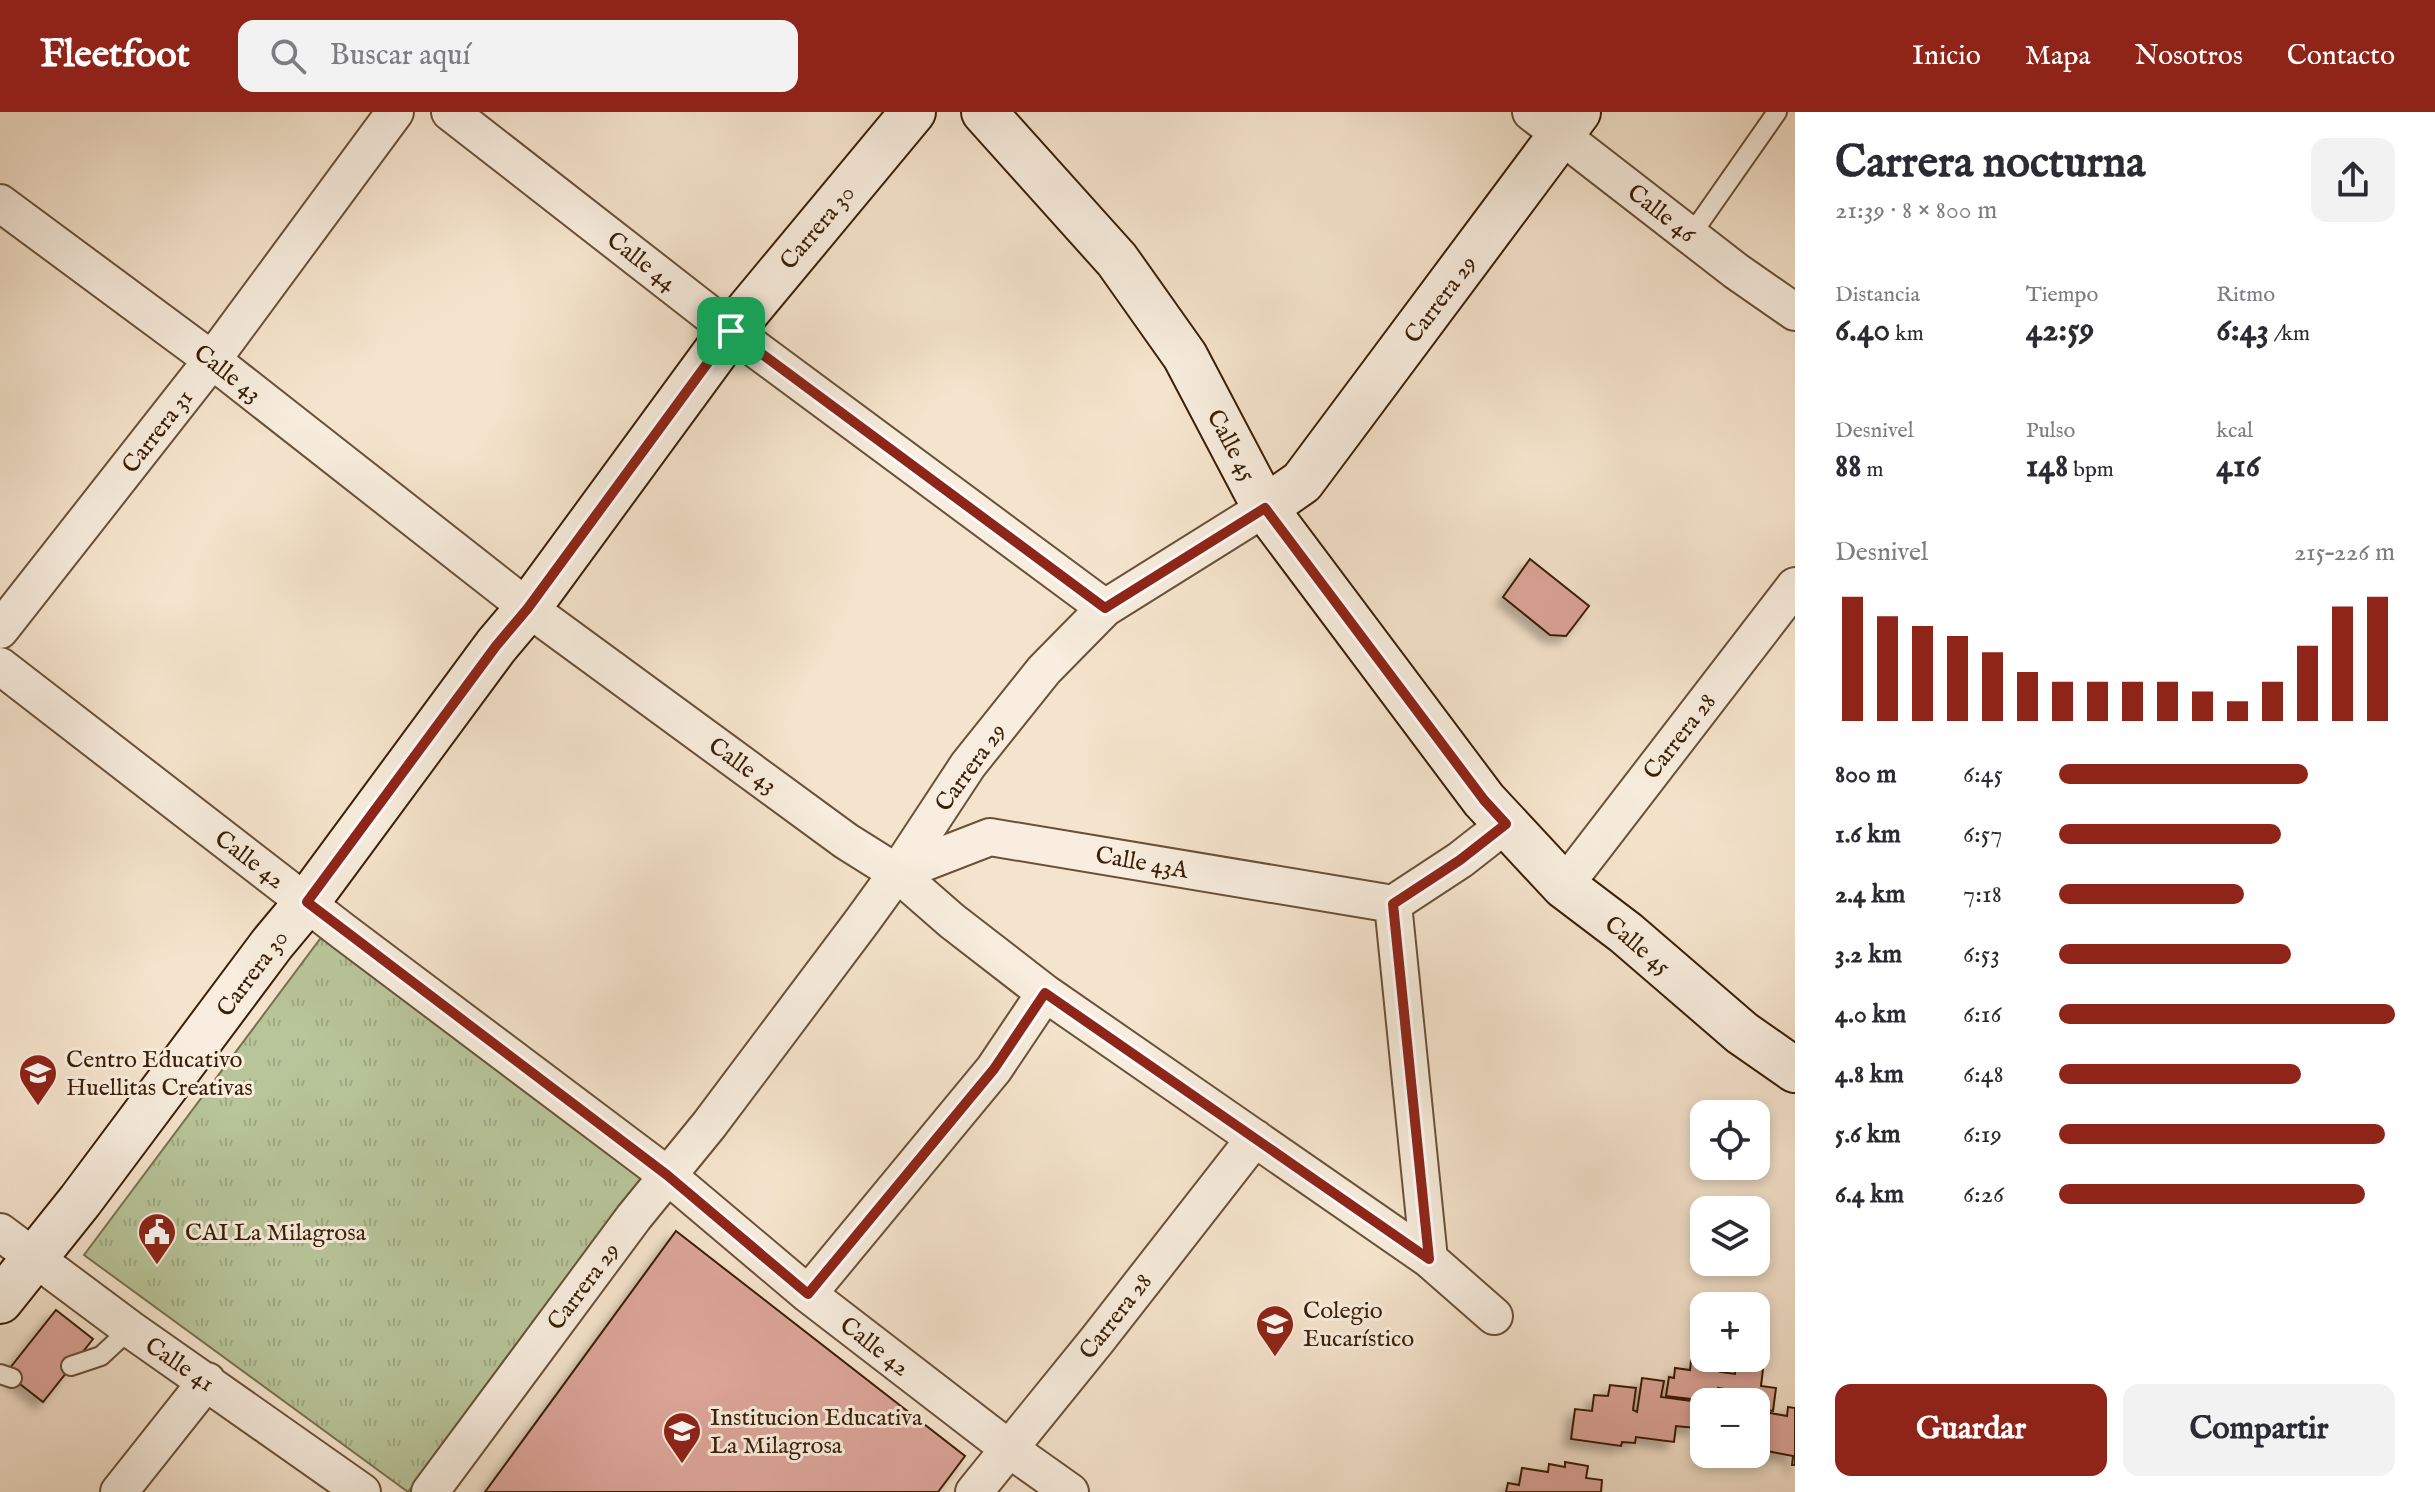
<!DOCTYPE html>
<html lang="es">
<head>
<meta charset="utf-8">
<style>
	body { margin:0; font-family:"IM FELL English",serif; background:#f2f2f3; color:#2b2b33; height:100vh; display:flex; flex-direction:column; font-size:30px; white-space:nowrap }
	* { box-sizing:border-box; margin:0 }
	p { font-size:26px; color:#7c7c81 }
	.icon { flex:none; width:44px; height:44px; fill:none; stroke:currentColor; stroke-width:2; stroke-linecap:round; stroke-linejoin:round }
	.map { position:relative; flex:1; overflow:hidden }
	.panel { display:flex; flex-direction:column; background:#fff; width:640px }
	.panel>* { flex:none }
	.fabs { position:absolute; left:1690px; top:988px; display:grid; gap:16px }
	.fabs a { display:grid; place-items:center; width:80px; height:80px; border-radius:16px; background:#fff; box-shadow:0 4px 12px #0003; font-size:40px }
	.pin { position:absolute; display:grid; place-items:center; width:68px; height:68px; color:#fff; margin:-34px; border-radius:16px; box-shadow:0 4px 12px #0006 }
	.round { display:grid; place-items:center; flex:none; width:84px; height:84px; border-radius:16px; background:#f2f2f3 }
	.summary { display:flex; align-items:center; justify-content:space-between; height:136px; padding:0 40px }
	h1 { font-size:44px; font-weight:700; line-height:60px }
	.stats { display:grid; grid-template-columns:repeat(3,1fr); gap:12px; height:136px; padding:8px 40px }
	.stats div { display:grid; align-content:center }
	.stats b { font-size:34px; font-weight:700 }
	.stats small { font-size:22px; font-weight:400 }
	.stats p { font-size:22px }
	.chart { height:224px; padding:16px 40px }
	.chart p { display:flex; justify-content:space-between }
	.chart svg { width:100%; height:144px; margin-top:8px; stroke:#8f2418; stroke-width:6 }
	.button { display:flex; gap:16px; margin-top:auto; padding:16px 40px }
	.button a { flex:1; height:92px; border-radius:16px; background:#8f2418; color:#fff; font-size:32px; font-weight:700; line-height:92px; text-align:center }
	.button a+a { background:#f2f2f3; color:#2b2b33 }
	ul { padding:0 40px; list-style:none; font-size:26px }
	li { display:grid; grid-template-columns:128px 96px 1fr; align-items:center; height:60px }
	li i { height:20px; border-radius:10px; background:#8f2418 }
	header { display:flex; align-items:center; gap:48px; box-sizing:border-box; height:112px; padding:0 40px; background:#8f2418; color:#fff }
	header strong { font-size:38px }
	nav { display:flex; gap:44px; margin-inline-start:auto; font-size:28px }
	.search { width:560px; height:72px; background:#f2f2f3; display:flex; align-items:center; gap:20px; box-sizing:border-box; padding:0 28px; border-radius:16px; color:#7c7c81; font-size:30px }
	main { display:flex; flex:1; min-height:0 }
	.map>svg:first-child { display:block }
</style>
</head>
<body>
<header>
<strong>Fleetfoot</strong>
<div class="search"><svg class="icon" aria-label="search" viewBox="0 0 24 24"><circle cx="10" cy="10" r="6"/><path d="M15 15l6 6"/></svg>Buscar aquí</div>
<nav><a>Inicio</a><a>Mapa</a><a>Nosotros</a><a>Contacto</a></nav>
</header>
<main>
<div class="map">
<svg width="1795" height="1380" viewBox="0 0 1795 1380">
	<defs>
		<pattern id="grass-tufts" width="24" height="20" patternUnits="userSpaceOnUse" patternTransform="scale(2)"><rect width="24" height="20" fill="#b8c59a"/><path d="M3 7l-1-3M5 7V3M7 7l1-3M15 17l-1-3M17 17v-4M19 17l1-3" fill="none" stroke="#9fa983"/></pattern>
		<filter id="shadow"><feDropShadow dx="-7" dy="7" stdDeviation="4" flood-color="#0004"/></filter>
	</defs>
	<rect width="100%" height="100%" fill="#f5e4cd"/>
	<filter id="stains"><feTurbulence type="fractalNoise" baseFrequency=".0025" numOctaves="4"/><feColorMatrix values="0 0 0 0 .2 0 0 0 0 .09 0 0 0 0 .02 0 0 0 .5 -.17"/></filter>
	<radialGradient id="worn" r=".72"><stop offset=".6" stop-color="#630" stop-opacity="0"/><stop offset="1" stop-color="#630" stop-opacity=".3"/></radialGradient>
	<path fill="url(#grass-tufts)" stroke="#7a724f" stroke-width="2" d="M323 823 646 1061 408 1380 84 1143Z"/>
	<path fill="#dca599" stroke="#3b1e04" stroke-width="2" filter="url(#shadow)" d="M1530 447 1589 494 1566 524 1550 523 1503 485Z
		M676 1119 965 1344 938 1380H485Z
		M56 1198 93 1227 43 1290 6 1261Z
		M1711 1246H1721L1720 1260 1735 1262 1737 1246H1751L1750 1255 1763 1257 1761 1274 1776 1276 1773 1299 1756 1297V1290H1729L1731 1278 1718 1276 1716 1290 1666 1284 1669 1265 1674 1266 1675 1256 1690 1258 1691 1248 1710 1250Z
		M1642 1266 1664 1269 1661 1285 1699 1290 1696 1316 1676 1314 1674 1330 1636 1325 1635 1331 1622 1330 1621 1334 1571 1327 1575 1297 1592 1299 1594 1283 1608 1284 1610 1273 1636 1276 1633 1298 1637 1300Z
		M1788 1295 1795 1296V1353H1792L1793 1344 1756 1337 1759 1299 1787 1304Z
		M1565 1350 1588 1354 1586 1366 1602 1368 1601 1380H1506L1508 1371 1519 1373 1522 1356 1548 1360 1549 1352 1565 1355Z"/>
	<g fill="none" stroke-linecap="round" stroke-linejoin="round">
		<g stroke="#6a5036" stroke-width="22">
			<path id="lane" d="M1691 123 1777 0
				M71 1254 101 1244 130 1217
				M0 1262 12 1266"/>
		</g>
		<g stroke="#6a5036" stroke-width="40">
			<path id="street" d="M450 0 731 219 1105 496
				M1531 0 1736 159 1795 200
				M0 91 212 248 528 496 846 729 897 761 952 809 1045 881 1429 1147 1494 1204
				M0 518 212 248 395 0
				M0 554 344 820 667 1063 808 1182 1008 1336 1070 1380
				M897 761 990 725 1393 792
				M1564 774 1795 474
				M1393 792 1429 1147
				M1393 792 1460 748 1506 712
				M0 1120 130 1217 362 1380
				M808 1182 994 957 1045 881
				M119 1380 207 1269
				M430 1380 634 1105 709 1013 863 808 897 761 968 653 1044 558 1105 496 1265 396
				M974 1380 1098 1227 1255 1026"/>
		</g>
		<g stroke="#3b1e04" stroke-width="48">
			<path id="secondary" d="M984 0 1117 148 1185 244 1265 396 1484 688 1564 774 1626 821 1742 921 1795 958
				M1265 396 1302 370 1578 0
				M0 1189 80 1089 272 832 307 790 496 534 528 496 731 219 913 0"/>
		</g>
		<use href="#lane" stroke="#f8edde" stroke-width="18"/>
		<use href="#street" stroke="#f8edde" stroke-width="36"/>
		<use href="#secondary" stroke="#f8edde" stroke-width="44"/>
	</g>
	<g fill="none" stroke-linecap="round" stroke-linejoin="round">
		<g stroke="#fff" stroke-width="16">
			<path id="route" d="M731 219 1105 496 1265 396 1484 688 1506 712 1460 748 1393 792 1429 1147 1045 881 994 957 808 1182 667 1063 307 790 496 534 528 496Z"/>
		</g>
		<use href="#route" stroke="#8f2418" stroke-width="10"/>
	</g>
	<defs>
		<g id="school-pin" transform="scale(2)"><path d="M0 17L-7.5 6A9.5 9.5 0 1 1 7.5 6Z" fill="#8f2418" stroke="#f8edde"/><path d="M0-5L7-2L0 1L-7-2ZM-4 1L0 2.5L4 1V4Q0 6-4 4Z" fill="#fff"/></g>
		<g id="civic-pin" transform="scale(2)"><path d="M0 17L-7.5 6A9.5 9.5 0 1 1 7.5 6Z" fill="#8f2418" stroke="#f8edde"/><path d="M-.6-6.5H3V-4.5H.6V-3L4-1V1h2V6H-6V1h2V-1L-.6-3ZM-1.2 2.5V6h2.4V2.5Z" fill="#fff"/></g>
	</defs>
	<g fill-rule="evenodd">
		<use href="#school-pin" x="38" y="961"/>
		<use href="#civic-pin" x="157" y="1120"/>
		<use href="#school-pin" x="1275" y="1212"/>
		<use href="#school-pin" x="682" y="1319"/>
	</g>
	<g text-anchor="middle" stroke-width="6" stroke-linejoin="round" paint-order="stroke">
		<g font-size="24" fill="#3b1e04" stroke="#f8edde">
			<text transform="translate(1662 101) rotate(38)" y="8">Calle 46</text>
			<text transform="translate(817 115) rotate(-50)" y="8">Carrera 30</text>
			<text transform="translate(642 149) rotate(38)" y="8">Calle 44</text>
			<text transform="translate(1440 187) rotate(-53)" y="8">Carrera 29</text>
			<text transform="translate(228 261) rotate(38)" y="8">Calle 43</text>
			<text transform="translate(157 319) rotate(-52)" y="8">Carrera 31</text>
			<text transform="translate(1232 333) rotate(62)" y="8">Calle 45</text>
			<text transform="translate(1679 624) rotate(-52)" y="8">Carrera 28</text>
			<text transform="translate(743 653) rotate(36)" y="8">Calle 43</text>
			<text transform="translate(970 655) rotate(-54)" y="8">Carrera 29</text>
			<text transform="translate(250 747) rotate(37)" y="8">Calle 42</text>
			<text transform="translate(1142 750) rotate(10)" y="8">Calle 43A</text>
			<text transform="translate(1638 833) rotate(40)" y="8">Calle 45</text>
			<text transform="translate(252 861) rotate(-53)" y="8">Carrera 30</text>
			<text transform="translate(583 1174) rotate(-53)" y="8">Carrera 29</text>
			<text transform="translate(1115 1204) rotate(-52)" y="8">Carrera 28</text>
			<text transform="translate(875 1234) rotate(38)" y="8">Calle 42</text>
			<text transform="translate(180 1252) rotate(34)" y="8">Calle 41</text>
		</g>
		<g font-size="24" fill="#3b1e04" stroke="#f8edde" text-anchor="start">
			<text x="66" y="955">Centro Educativo<tspan x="66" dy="28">Huellitas Creativas</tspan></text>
			<text x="185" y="1128">CAI La Milagrosa</text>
			<text x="1303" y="1206">Colegio<tspan x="1303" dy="28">Eucarístico</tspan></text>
			<text x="710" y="1313">Institucion Educativa<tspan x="710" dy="28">La Milagrosa</tspan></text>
		</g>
	</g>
	<rect width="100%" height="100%" filter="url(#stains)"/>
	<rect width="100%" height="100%" fill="url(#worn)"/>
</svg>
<div class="fabs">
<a><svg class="icon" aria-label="locate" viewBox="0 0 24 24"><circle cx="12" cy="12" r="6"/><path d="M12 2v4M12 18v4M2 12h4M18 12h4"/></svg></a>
<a><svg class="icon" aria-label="layers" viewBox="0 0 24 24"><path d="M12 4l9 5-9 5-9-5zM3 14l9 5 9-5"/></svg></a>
<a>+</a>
<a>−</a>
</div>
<div class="pin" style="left:731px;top:219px;background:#1e9e55"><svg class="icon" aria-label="arrive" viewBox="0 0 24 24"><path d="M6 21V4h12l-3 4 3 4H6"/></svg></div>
</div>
<section class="panel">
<div class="summary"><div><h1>Carrera nocturna</h1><p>21:39 · 8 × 800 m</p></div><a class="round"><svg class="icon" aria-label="share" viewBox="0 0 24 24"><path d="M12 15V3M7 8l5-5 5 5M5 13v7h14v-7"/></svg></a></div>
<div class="stats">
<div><p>Distancia</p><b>6.40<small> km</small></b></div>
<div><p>Tiempo</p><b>42:59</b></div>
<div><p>Ritmo</p><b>6:43<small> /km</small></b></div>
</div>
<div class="stats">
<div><p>Desnivel</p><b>88<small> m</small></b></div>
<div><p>Pulso</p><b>148<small> bpm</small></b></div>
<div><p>kcal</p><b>416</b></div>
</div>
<div class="chart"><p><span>Desnivel</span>215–226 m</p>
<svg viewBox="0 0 160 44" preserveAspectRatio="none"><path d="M5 44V6M15 44V12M25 44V15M35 44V18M45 44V23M55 44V29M65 44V32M75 44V32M85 44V32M95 44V32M105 44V35M115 44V38M125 44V32M135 44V21M145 44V9M155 44V6"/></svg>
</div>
<ul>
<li><b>800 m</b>6:45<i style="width:74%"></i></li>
<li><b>1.6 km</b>6:57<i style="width:66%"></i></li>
<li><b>2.4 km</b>7:18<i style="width:55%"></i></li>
<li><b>3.2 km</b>6:53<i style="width:69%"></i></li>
<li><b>4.0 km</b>6:16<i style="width:100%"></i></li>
<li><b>4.8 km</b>6:48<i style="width:72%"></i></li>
<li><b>5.6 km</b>6:19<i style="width:97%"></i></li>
<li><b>6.4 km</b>6:26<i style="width:91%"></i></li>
</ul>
<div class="button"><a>Guardar</a><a>Compartir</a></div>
</section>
</main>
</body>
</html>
